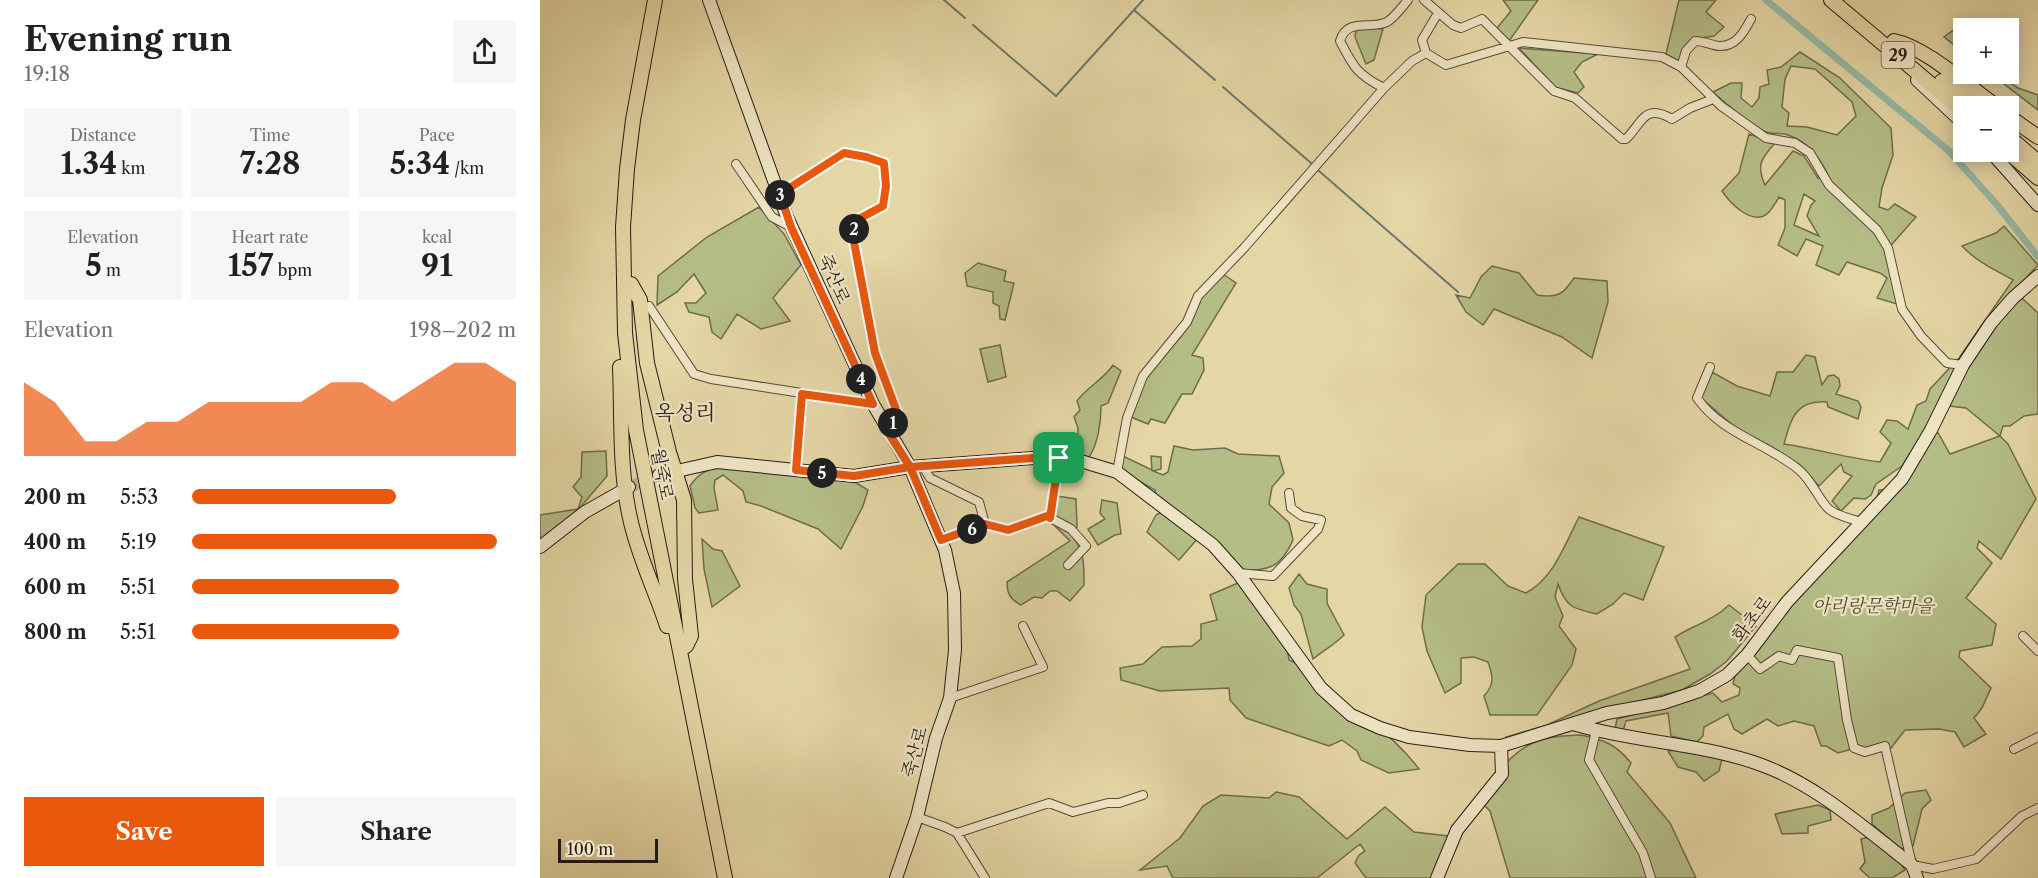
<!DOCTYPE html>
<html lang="en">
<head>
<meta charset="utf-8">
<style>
	body { margin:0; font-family:"Libre Caslon Text","Noto Serif KR",serif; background:#f6f6f6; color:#202124; height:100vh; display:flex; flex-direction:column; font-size:22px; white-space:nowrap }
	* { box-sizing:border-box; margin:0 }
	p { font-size:20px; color:#757577 }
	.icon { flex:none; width:33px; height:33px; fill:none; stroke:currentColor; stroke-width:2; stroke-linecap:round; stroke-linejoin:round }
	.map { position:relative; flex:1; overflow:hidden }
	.side { display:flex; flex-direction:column; background:#fff; width:540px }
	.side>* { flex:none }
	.buttons { position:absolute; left:1413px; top:18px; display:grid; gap:12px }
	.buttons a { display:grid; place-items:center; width:66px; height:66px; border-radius:0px; background:#fff; box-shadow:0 3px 15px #0003; font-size:30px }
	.scale { position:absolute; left:18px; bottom:15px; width:100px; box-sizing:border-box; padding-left:6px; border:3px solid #261c15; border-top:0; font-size:16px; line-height:21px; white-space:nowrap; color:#261c15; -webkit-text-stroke:4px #eee4c4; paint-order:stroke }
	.pin { position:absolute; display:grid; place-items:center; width:51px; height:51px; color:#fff; margin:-26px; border-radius:12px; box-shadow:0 3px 9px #0006 }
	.km { position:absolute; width:30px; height:30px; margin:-15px; border-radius:50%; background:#222; color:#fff; font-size:16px; line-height:30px; text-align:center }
	.round { display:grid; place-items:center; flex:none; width:63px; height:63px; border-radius:0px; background:#f6f6f6 }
	.headline { display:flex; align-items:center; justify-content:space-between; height:102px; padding:0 24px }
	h1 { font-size:33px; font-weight:800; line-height:45px }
	.metrics { display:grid; grid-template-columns:repeat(3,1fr); gap:9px; height:102px; padding:6px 24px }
	.metrics div { display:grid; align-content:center; border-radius:0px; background:#f6f6f6; text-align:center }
	.metrics b { font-size:30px; font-weight:800 }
	.metrics small { font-size:16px; font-weight:400 }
	.metrics p { font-size:16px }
	.chart { height:168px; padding:12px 24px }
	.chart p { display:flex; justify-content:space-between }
	.chart svg { width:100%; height:108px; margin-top:6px; fill:#ea580c; opacity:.7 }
	.cta { display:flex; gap:12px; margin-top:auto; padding:12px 24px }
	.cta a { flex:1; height:69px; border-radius:0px; background:#ea580c; color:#fff; font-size:24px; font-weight:800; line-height:69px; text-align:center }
	.cta a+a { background:#f6f6f6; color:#202124 }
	ul { padding:0 24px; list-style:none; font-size:20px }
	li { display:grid; grid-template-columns:96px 72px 1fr; align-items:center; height:45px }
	li i { height:15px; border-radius:8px; background:#ea580c }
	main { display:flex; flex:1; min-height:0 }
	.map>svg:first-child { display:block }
</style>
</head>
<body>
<main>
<section class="side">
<div class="headline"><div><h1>Evening run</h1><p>19:18</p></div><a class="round"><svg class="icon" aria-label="share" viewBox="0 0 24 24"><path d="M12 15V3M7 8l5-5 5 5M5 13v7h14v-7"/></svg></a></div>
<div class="metrics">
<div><p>Distance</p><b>1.34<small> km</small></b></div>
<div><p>Time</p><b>7:28</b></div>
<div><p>Pace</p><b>5:34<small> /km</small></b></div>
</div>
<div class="metrics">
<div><p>Elevation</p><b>5<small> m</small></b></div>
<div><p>Heart rate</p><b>157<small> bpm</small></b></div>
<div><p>kcal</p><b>91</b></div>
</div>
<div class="chart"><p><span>Elevation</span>198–202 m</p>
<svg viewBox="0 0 160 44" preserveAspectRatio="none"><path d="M0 44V14L10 22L20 38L30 38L40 30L50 30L60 22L70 22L80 22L90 22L100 14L110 14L120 22L130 14L140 6L150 6L160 14V44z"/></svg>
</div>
<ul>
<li><b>200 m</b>5:53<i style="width:63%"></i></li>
<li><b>400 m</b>5:19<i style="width:94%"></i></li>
<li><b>600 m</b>5:51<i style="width:64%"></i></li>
<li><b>800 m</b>5:51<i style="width:64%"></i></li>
</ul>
<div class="cta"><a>Save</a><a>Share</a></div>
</section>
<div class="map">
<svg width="1498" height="878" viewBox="0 0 1498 878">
	<rect width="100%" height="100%" fill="#e5d6a5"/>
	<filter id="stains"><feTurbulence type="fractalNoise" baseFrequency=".00333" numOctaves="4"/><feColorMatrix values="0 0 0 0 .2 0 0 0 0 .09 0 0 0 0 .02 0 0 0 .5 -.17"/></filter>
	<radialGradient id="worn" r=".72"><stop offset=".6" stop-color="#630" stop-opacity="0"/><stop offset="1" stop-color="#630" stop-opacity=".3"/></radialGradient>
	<path fill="#b5bd86" stroke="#6e6c4e" stroke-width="1.5" fill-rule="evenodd" d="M963 0H998L969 41 957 28 971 11Z
		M1139 0H1176L1166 12 1184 27 1174 36 1150 40 1138 61 1126 54Z
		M1440 19 1452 28H1424L1423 52 1404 37 1427 20Z
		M830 27 843 29 834 60 826 64 815 37 816 30Z
		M979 48 1058 54 1042 62 1034 72 1044 87 1038 93 1015 87Z
		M1260 52 1300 78 1351 128 1353 155 1342 188 1339 207 1348 210 1355 204 1376 217 1346 251 1357 304 1337 298 1347 278 1340 273 1307 262 1299 275 1276 265 1283 246 1266 239 1257 256 1238 245 1245 228V200L1239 197C1236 202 1232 209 1228 213 1213 227 1190 203 1182 191L1199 173 1209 134 1235 143C1221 159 1216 165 1225 185L1253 151 1264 156 1278 178 1288 175C1279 156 1266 140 1245 134 1239 133 1232 134 1226 132 1212 126 1184 102 1173 92L1191 83H1202L1201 98 1212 107 1219 98 1220 87 1229 84 1227 70 1241 67ZM1251 66 1275 69 1312 102 1316 116 1297 135 1267 127 1247 126 1249 113 1242 107 1245 79ZM1264 194 1275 201 1271 205 1267 216 1279 236 1254 225Z
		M1451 74H1458L1478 88 1498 95V110Z
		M219 207 244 234 261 265 233 298 250 321 221 329 197 314 181 339 172 332 169 317 149 312 145 303H156L166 293 154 274 137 292 117 305 118 276 167 237Z
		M1464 226 1498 265 1464 302 1483 299 1498 313V414L1484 416 1470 426H1463L1460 436 1468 444 1496 499 1461 559 1439 541 1437 548 1452 563 1426 598 1456 624 1452 645 1420 651 1419 657 1451 688 1442 708 1434 718 1446 734 1424 747 1415 732 1399 729 1365 730 1351 748 1315 752 1312 749 1298 753 1286 746H1281L1274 726 1254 721 1238 726 1227 719 1202 734 1194 729 1188 714 1164 727 1163 736 1157 742 1131 736 1128 713 1086 721 1083 731 1075 729 1077 719 1173 693 1182 702 1199 695 1200 688 1193 684 1195 676 1212 657 1243 611 1334 512 1339 490 1356 489 1397 431 1410 454 1460 436 1426 408 1409 406 1382 435 1362 466 1336 484 1331 495 1325 499 1314 498 1301 511 1292 501 1312 476 1304 472 1301 464 1279 486 1259 464 1228 445 1202 433 1160 397 1172 372 1197 386 1230 396 1237 372H1253L1266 355 1275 357 1282 385 1288 376 1294 375 1299 379 1300 386 1296 394 1318 401 1321 407 1318 419 1288 407 1287 402C1256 399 1251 419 1244 444 1277 449 1307 458 1340 462L1351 443 1340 432 1347 420 1357 421 1368 429 1377 405 1386 401 1390 389 1419 358 1473 280C1455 270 1437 262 1422 246L1456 233Z
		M438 263 466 271 464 281 474 283 465 320 460 319 459 306 453 303V292L427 286 425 273Z
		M952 266 979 273 997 295C1017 298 1023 295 1034 278L1067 281 1068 302 1052 358 1022 337 954 309 943 325 926 312 916 295 930 298 941 277Z
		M683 274 696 283 652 355 663 358 664 370 652 394H642L625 423 611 419 608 424 591 417 604 381 644 332 660 298Z
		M460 345 466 377 448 382 440 349Z
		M573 365 581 371 568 403 561 406C561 422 558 444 549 457H543V444L538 438V428L534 417 540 410 537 401C547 387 563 380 573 365Z
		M634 446 653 450 685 448 698 454 739 456 744 473 732 487 729 504 749 523 753 540C740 569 729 570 701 570L616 495 615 490 580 470 583 456 612 470 611 456 621 457V469L613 471 623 475 628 472Z
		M66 451 67 476 38 510 0 543V515L38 509 42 497 33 487 41 477 42 452Z
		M179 467 313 481 328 490 323 506 301 549 278 529 221 506 206 502 203 491 183 475 175 480 174 488 178 510 159 513 155 508 150 486C158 474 166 470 179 467Z
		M517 496 536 499 537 527 532 536C545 551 544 566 544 585L530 601 517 591H510L502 598 494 597 481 605C470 599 467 594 467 582L530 541 507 518Z
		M562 500 577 503 581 534 575 535 558 545 548 529 565 519 560 513Z
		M625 510 659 537 639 560 607 532 616 515Z
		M1039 517 1124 547 1103 600 1084 593 1073 604 1057 614C1033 609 1026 607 1018 584L1015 597 1023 616 1019 626 1036 649 1032 665 997 715H950L944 696C955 684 953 676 948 662L934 657 921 658V683L905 693 887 651 882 627 886 595 918 564H945L968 586 986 593C1014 578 1025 544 1039 517Z
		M162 539 173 549 182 551 200 586 172 607 164 569Z
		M759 574 767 584 787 589V603L804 635C794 645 784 650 773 659L761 614 754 605 749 588Z
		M698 583 747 648 749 660 775 672 782 693C820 711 853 735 879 769L849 773 821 760 817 751 802 740 789 746 706 718 690 700 689 688 620 691 581 680 580 668 603 664 622 647 652 646 661 639V624L677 620 670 595Z
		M1189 605 1216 626 1187 661 1170 674 1142 690 1083 705 966 741V737L1007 725 1059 701 1150 669 1135 637C1152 626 1174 620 1189 605Z
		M1041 735C1064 740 1076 744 1091 763L1087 772 1130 823 1156 878H970L950 811 944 805 966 779V763C990 738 1008 736 1041 735Z
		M1134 750 1182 759 1179 771 1164 781 1156 772 1138 767 1128 751Z
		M1386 790 1391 800 1382 809 1373 846 1361 849 1332 824V815L1349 808 1365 793Z
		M736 792 759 797 807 839 845 807 874 832 908 836 893 878H826L815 863 819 855 825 851 820 844 777 878H633L627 866 600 870 640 838 663 806 681 795 729 798Z
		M1278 805 1290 810 1291 820 1268 826V833L1242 834 1235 814Z
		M1329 837 1358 859 1365 870 1352 878H1330L1320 869 1325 862 1321 839Z"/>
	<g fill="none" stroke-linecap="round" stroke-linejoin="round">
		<path stroke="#697a6b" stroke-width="2" d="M404 0 425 18
			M594 10 675 80
			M433 25 516 96 603 0
			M683 87 771 163
			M779 171 918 292"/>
		<path stroke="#96b9a4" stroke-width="7" d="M1226 0 1409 151 1458 206 1498 257"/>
		<path stroke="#bfb188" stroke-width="12" stroke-dasharray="12 6" stroke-linecap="butt" d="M89 487 119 475"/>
		<g stroke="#564a39" stroke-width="10">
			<path id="street" d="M884 0 913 25 921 28 942 19 1014 91 1035 98 1082 139H1086C1103 122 1104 103 1132 119L1150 108 1173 99
				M886 53 882 40 898 13
				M1141 67 1146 51 1155 41C1164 41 1171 45 1179 46 1196 47 1204 32 1211 19
				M844 88C817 75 813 66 800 41 807 17 831 30 847 22 855 17 862 7 868 0
				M196 164 232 217 251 227
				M240 194 304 153 326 157 344 163 346 186 343 206 313 222 314 242 335 353 358 415 348 432
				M109 306 154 374 171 379 333 404
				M1170 367 1157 398C1182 434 1227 443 1259 470 1272 480 1280 503 1290 510 1298 516 1312 519 1321 522
				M384 468 390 478 439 502 445 524 401 540
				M256 470 263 394
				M577 472 587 418 603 376 647 322 658 296 704 248 844 88 872 61 886 53 906 65 983 42 1122 57 1141 67 1181 106 1226 138 1255 143 1270 153 1289 185 1337 230 1348 248 1362 309 1381 336 1407 363 1423 365
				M510 518 519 458
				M445 524 468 530 507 516 531 529 546 546 528 565
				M698 573 733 576 778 529 781 520 762 516 751 508 749 493
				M1483 636 1498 651
				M1207 655 1220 669 1239 656 1252 660 1257 650 1298 658 1307 720 1314 748 1325 752 1345 746 1372 865 1393 869 1436 859 1482 816 1498 808
				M410 698 503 667 483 626
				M1056 731 1049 760 1103 853 1111 878
				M1474 749 1498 737
				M377 817 405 827 417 833 445 878
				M417 833 509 803 533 812 568 803H579L603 795"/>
		</g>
		<g stroke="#261c15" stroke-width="14">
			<path id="secondary" d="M169 0 247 217 333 404 370 467 405 550 414 593 415 650 410 698 396 738 377 817 356 878
				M1377 80 1424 124
				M1451 152 1498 205
				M119 475 177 462 314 476 370 467 507 457 534 459 577 472 673 545 698 573 781 688 811 715 840 728 869 737 930 745 961 746 1067 713 1123 703 1159 691 1187 675 1207 655 1247 602 1362 479 1391 430 1423 365 1451 323 1473 298 1498 276
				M0 547 45 512 89 487
				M1033 724C1093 742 1157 743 1216 763 1275 783 1324 828 1372 865L1377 878
				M897 878 917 830 962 774 961 746"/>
		</g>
		<g stroke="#261c15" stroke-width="16">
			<path id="primary" d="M115 0 93 120 87 169 83 227 85 333 96 430 185 878
				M1291 0 1424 112
				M1354 41C1387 48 1427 86 1456 106
				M1402 81 1433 106
				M1468 116 1498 137
				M1468 136 1498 162
				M1468 152 1498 178
				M91 284 100 300 107 363 129 452 144 500 145 579 151 636 146 646
				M80 367C82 416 79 469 90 518 98 556 115 589 127 626"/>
		</g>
		<use href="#street" stroke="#eee4c4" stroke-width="8"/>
		<use href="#secondary" stroke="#eee4c4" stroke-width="12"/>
		<use href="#primary" stroke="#e5d6a5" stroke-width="14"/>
	</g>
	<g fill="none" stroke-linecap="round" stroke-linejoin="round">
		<g stroke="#fff" stroke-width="12">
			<path id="route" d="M519 458 507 457 370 467 348 432 358 415 335 353 314 242 313 222 343 206 346 186 344 163 326 157 304 153 240 194 251 227 333 404 262 394 256 470 314 476 370 467 401 540 445 524 468 530 507 516 510 518 519 458"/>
		</g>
		<use href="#route" stroke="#ea580c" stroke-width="8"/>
	</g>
	<g text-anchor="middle" stroke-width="4.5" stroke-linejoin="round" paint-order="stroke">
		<rect fill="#eee4c4" stroke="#62584a" stroke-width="1.5" x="1341.5" y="42" width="33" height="26" rx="4.5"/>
		<g font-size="16" font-weight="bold" fill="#261c15">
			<text x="1358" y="61">29</text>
		</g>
		<g font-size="18" fill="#261c15" stroke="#eee4c4">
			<text transform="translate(294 279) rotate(66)" y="6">죽산로</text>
			<text transform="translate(122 474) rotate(79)" y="6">월죽로</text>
			<text transform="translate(1212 619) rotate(-53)" y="6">화초로</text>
			<text transform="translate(375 752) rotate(-75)" y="6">죽산로</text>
		</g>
		<g font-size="18" font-style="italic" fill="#514c37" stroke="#eee4c4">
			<text x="1333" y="612">아리랑문학마을</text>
		</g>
		<g font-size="21" fill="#261c15" stroke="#eee4c4">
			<text x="145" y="420">옥성리</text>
		</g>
	</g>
	<rect width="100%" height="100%" filter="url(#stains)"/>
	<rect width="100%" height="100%" fill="url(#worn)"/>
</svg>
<div class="buttons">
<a>+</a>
<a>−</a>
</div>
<div class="scale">100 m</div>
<div class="pin" style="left:519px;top:458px;background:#1e9e55"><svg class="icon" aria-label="arrive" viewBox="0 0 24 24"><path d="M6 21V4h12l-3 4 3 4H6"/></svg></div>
<b class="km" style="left:353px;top:423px">1</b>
<b class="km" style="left:314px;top:229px">2</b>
<b class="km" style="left:240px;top:195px">3</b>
<b class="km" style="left:321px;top:379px">4</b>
<b class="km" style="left:282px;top:473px">5</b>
<b class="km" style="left:432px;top:529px">6</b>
</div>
</main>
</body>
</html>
